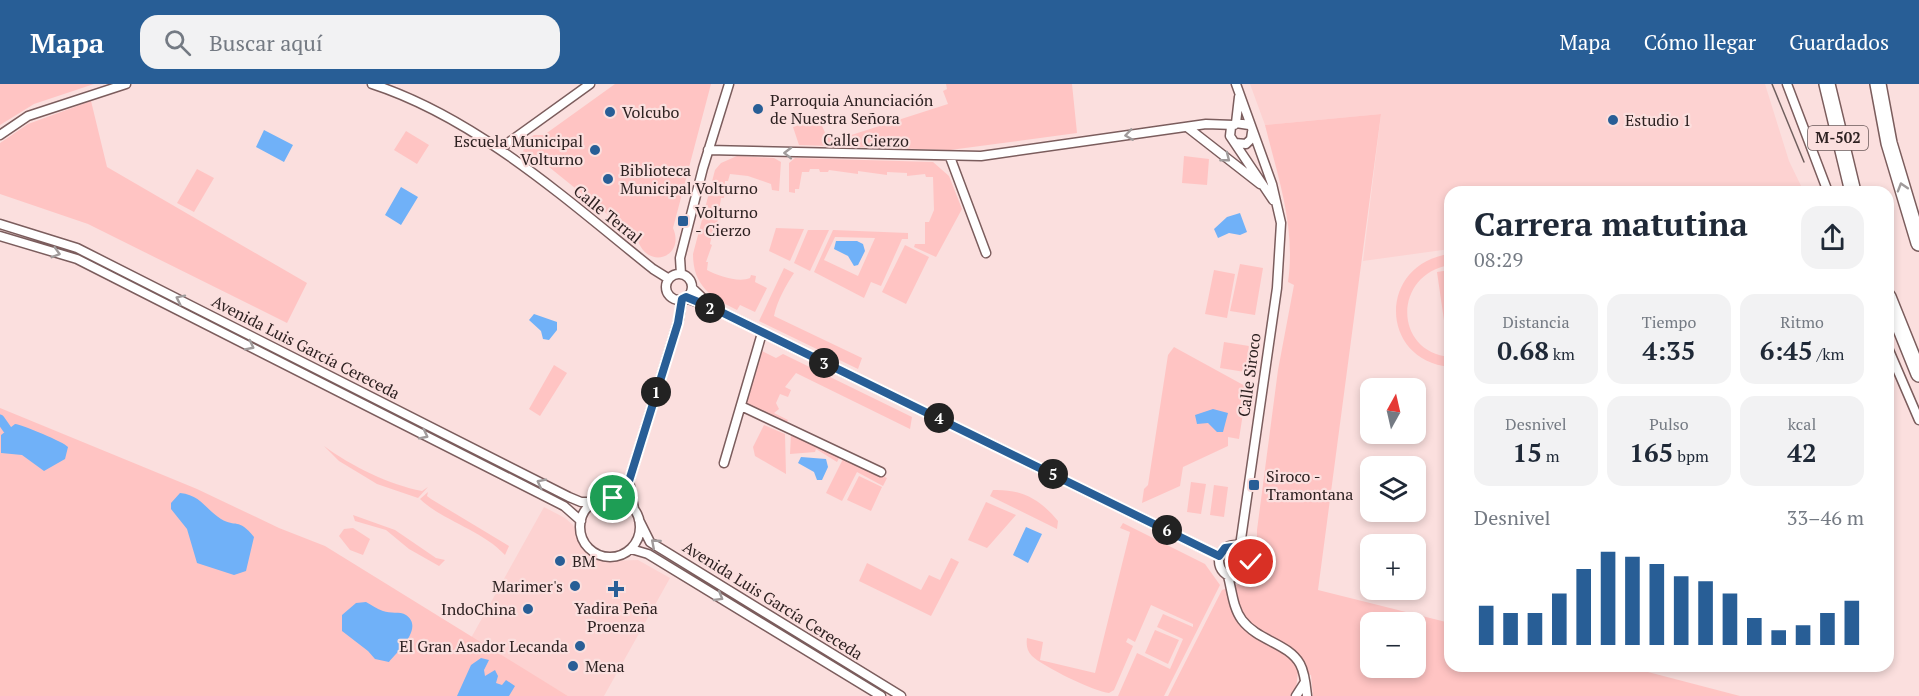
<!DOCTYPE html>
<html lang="es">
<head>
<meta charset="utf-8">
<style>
	body { margin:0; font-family:"PT Serif",serif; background:#f2f2f3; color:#1f2937; height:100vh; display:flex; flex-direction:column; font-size:22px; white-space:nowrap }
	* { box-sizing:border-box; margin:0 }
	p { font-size:20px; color:#747a83 }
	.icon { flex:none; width:33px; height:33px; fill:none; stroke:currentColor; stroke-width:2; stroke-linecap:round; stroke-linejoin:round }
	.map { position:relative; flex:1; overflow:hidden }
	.side { position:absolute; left:1444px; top:102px; width:450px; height:486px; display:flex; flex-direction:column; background:#fff; border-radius:18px; box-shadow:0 3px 9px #0003 }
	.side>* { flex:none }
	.needle { width:39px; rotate:8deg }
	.buttons { position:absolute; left:1360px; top:294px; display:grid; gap:12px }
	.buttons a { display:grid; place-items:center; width:66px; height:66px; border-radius:12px; background:#fff; box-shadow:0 3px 9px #0003; font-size:30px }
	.pin { position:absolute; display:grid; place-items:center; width:51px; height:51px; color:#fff; margin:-26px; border:3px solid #fff; border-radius:50%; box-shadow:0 2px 6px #0007 }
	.km { position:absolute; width:30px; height:30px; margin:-15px; border-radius:50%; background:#222; color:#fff; font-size:16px; line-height:30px; text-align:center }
	.round { display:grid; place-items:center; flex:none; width:63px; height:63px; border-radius:18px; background:#f2f2f3 }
	.headline { display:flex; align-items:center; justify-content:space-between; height:102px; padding:0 30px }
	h1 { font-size:33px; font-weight:600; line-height:45px }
	.figures { display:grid; grid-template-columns:repeat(3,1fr); gap:9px; height:102px; padding:6px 30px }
	.figures div { display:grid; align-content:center; border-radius:15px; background:#f2f2f3; text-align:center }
	.figures b { font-size:26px; font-weight:600 }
	.figures small { font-size:16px; font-weight:400 }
	.figures p { font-size:16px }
	.chart { height:168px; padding:12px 30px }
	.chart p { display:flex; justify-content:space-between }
	.chart svg { width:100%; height:108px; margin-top:6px; stroke:#285e96; stroke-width:6 }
	header { display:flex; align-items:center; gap:36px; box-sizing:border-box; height:84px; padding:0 30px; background:#285e96; color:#fff }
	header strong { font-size:28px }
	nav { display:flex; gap:33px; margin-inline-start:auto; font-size:21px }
	.search { width:420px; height:54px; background:#f2f2f3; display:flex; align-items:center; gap:15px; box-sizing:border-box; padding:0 21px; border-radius:18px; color:#747a83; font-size:22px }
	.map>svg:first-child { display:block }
</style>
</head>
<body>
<header>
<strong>Mapa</strong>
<div class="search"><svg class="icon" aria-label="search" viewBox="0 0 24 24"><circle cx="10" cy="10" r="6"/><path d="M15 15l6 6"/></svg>Buscar aquí</div>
<nav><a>Mapa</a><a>Cómo llegar</a><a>Guardados</a></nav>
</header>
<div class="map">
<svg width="1919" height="612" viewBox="0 0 1919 612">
	<rect width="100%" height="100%" fill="#fbdfde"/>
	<path fill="#fdd2d1" d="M1250 0H1765L1789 77 1804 108H1450V165L1363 177 1381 30 1265 41Z
		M544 423 565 434 573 441 580 460 593 473 608 477 638 476 670 494 604 612H568L471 554Z"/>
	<path fill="#ffc4c3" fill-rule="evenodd" d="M0 0H94L34 20 0 41Z
		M615 0H711L673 144C686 174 646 187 637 154L544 79H534L523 69 525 57 534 51H544Z
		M946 0H1072L1077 49 950 66 799 61 793 43 819 35 827 53 842 54 948 20 943 7 947 5Z
		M91 17 107 83 307 199 287 239 88 140 0 110V59L28 40Z
		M1381 30 1318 506 1450 539V582H1625L1740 612H1313L1311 591 1298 587 1296 605 1290 612H1168L1222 506C1270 490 1256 488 1257 446L1278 286 1294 201 1288 198C1296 143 1278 94 1265 41ZM1371 538H1416V584H1371Z
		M406 47 429 61 417 80 394 66Z
		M737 72 774 74 781 78 779 107 772 106 771 100 748 92 730 90 728 97H725L724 114H721L717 141H714L710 160 712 161 706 178H708L707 186C718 192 739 199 750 194L751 191 756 192 755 198 767 204 755 228 740 221 737 226C711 213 693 202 693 170L715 86 721 79Z
		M1184 72 1209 75 1207 101 1182 99Z
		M795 74 933 78 949 92 962 125 936 173 914 163 915 160H925V138H929L934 126 933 93H926L925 90 907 92V89L887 88V91L858 87V90L829 86 828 88H820L819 85H810L809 88H802L799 105H795V109L789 108V79Z
		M197 85 214 94 194 128 177 119Z
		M776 144 804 145 790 177 769 167Z
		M808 146H829L810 187 794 179Z
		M833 146 908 149V155H902L881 202 871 198 864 214 814 188ZM835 153 875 154 858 192 824 176Z
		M905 161 929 173 906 220 882 208Z
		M1450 170V181C1393 190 1393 268 1450 273V283C1378 276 1378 179 1450 170Z
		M1240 180 1263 184 1255 231 1230 227Z
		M784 184 794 189C786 201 777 217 774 232L862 274 858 285 759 237Z
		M1214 186 1235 190 1227 234 1205 230Z
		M1450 186V257H1447L1437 188Z
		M1224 258 1249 262 1245 288 1220 284Z
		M1174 263 1247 303 1239 355 1228 353V362L1183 383 1180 402 1142 419 1144 405 1148 401 1168 271Z
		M760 266 776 274 783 270 912 333 910 345 796 289 785 303 791 306 788 313 780 310 776 319 779 325 774 329 788 336 785 343 742 320Z
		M554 281 567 289 540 332 529 325Z
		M0 324 197 405 279 444 325 462 568 612H0Z
		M764 341 785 350 786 390 755 372 753 363Z
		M791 350 840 372 837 378 816 365 815 368 790 370Z
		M324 362C351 382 390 401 422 407L428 403 418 414 377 400 339 377Z
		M844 373 887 394 883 402 857 388 842 417 826 409Z
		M859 392 882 403 871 427 847 416Z
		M1191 398 1206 400 1201 430 1187 428Z
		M1214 401 1228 403 1224 433 1210 431Z
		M993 406C1021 405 1040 415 1058 437L1057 445 990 412Z
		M428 408 427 412 431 415 509 462 505 471C482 446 443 437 420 415Z
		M986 418 1016 431 987 464 968 456Z
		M353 431 395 446 436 474 445 476 439 482 409 465 386 446 355 437Z
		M1123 439 1205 480 1220 501 1164 612H1118L1137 569 1170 585 1183 555 1157 543 1163 530 1193 543V540L1151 521 1135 558 1128 554 1126 558 1133 562 1114 606 1109 609C1095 608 1042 582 1032 572 1027 567 1026 561 1027 554L1043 558 1040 576 1095 589 1130 448 1120 444Z
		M353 444 370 455 363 471 350 466 339 452 344 445Z
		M951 474 959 478 931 532 859 497 867 479 921 506 929 491 940 496Z
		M1155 546 1179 556 1168 580 1145 569Z"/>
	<path fill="#70b1f8" d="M264 46 293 61 284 78 256 63Z
		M401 103 418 113 401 141 385 131Z
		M1240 129 1247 148 1240 151 1229 149 1218 154 1214 145 1227 133Z
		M836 157H857L863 160 865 167 858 181 854 182 848 172 834 165Z
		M534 230 557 238V246L549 256 543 255 541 247 529 236Z
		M1213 325 1228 329 1223 348H1217L1208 339 1197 340 1195 331Z
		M15 340C23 341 64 358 68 363L65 375 44 387 22 371 1 369V351Z
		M801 373 826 375 828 383 822 396H817L814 388 798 379Z
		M180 409C201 411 205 425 221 435 236 444 238 433 254 453L246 487 234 491 197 479 187 445 171 425V419Z
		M1026 443 1042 450 1028 479 1013 471Z
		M366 518C372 521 377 525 383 527 390 530 400 527 406 531 425 544 396 569 389 578L375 575 368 567 342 547V531L356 519Z
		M481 574 489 576 484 586 485 592 495 586 498 592 496 599 502 601 506 596 515 602 509 612H457L471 581Z"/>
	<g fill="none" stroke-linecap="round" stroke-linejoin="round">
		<path stroke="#70b1f8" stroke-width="9" d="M0 335 7 345"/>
		<g stroke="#7b5d5d" stroke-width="11">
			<path id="street" d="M372 0C477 34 568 117 653 185L669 195
				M1236 0 1272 100 1281 139 1277 204 1240 462
				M1787 0 1828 108
				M1236 39 1239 13
				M1249 41 1236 39 1231 43 1230 52 1273 116
				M1187 43 1260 100
				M0 51 28 32 126 0
				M1235 59 1246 60 1251 55 1252 48
				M501 64 590 0
				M708 66 981 72 1206 40 1234 41
				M950 73 986 169
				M0 140 77 164 569 413 581 418H595
				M0 152 77 175 564 422 581 437
				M681 190 680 174 703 84 729 0
				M666 203a13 13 0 1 1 26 0a13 13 0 1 1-26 0Z
				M692 204 713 224
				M686 214 713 224 1219 472
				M1888 264 1919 336
				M741 322 881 388
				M724 379 762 249
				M580 443a30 30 0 1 1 60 0a30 30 0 1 1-60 0Z
				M607 414 629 397
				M634 425 629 397 679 235 682 215
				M639 436 650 458 901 612
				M1219 477a16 16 0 1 1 32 0a16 16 0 1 1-32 0Z
				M631 465 648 470 881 612
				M1228 492C1232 507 1233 524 1242 536 1258 557 1288 559 1300 580 1305 589 1306 602 1307 612
				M1296 612 1305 598"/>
		</g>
		<g stroke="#7b5d5d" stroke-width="18">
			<path id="highway" d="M1827 0 1853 108
				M1878 0 1889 59 1919 159
				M1888 213 1919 290"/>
		</g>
		<use href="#street" stroke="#fff" stroke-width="8"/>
		<use href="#highway" stroke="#fff" stroke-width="15"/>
		<path stroke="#6f5e5d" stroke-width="1.5" d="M1772 0 1804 78"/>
	</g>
	<defs><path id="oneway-chevron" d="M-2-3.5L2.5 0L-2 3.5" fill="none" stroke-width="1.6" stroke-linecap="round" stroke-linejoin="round" transform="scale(1.5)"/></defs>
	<g stroke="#a09b9b">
		<use href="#oneway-chevron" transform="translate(1129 51) rotate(172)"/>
		<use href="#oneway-chevron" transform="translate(788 69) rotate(-179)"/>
		<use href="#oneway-chevron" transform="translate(1226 74) rotate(38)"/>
		<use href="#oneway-chevron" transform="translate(1902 103) rotate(-107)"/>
		<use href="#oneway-chevron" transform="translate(56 169) rotate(16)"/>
		<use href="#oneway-chevron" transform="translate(180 215) rotate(-154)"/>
		<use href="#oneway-chevron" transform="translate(250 262) rotate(27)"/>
		<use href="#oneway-chevron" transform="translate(424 351) rotate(27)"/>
		<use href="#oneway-chevron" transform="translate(541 399) rotate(-153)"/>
		<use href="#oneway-chevron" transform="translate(655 459) rotate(-139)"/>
		<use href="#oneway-chevron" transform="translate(719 513) rotate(31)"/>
	</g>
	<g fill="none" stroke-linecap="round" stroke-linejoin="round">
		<g stroke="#fff" stroke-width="12">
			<path id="route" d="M613 414H607L629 397 678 239 682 215 686 213 713 224 1219 472 1225 464 1240 462 1248 468 1251 478"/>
		</g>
		<use href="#route" stroke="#285e96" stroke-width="8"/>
	</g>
	<g fill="#285e96" stroke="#fbdfde" stroke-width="2">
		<circle cx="758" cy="25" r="6"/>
		<circle cx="610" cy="28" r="6"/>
		<circle cx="1613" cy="36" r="6"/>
		<circle cx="595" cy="66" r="6"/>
		<circle cx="608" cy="95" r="6"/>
		<rect x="677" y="131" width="12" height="12" rx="3"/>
		<rect x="1248" y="395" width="12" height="12" rx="3"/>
		<circle cx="560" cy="477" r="6"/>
		<circle cx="575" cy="502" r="6"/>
		<path d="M613 496h6v6h6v6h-6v6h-6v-6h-6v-6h6z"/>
		<circle cx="528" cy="525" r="6"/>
		<circle cx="580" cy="562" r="6"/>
		<circle cx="573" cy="582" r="6"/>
	</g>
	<g text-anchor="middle" stroke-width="4.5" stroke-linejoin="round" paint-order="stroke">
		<rect fill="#fbdfde" stroke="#6b5a5a" stroke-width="1.5" x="1808" y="42" width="60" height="24" rx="4.5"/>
		<g font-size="15" font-weight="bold" fill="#2d2121">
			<text x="1838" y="59">M-502</text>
		</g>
		<g font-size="16" fill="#2d2121" stroke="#fbdfde" text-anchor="start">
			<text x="770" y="22">Parroquia Anunciación<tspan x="770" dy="18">de Nuestra Señora</tspan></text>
			<text x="622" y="34">Volcubo</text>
			<text x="1625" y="42">Estudio 1</text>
			<text x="583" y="63" text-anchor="end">Escuela Municipal<tspan x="583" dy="18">Volturno</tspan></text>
			<text x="620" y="92">Biblioteca<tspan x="620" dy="18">Municipal Volturno</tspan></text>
			<text x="695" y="134">Volturno<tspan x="695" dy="18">- Cierzo</tspan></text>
			<text x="1266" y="398">Siroco -<tspan x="1266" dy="18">Tramontana</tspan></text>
			<text x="572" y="483">BM</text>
			<text x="563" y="508" text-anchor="end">Marimer's</text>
			<text x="616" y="530" text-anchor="middle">Yadira Peña<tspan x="616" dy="18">Proenza</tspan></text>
			<text x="516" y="531" text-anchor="end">IndoChina</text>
			<text x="568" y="568" text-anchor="end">El Gran Asador Lecanda</text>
			<text x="585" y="588">Mena</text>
		</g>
		<g font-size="16" fill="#2d2121" stroke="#fbdfde">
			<text transform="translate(866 56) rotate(1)" y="6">Calle Cierzo</text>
			<text transform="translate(608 130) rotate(39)" y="6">Calle Terral</text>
			<text transform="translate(306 263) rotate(27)" y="6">Avenida Luis García Cereceda</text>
			<text transform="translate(1249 291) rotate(-82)" y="6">Calle Siroco</text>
			<text transform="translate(773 516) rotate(32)" y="6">Avenida Luis García Cereceda</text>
		</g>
	</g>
</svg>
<div class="buttons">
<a><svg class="needle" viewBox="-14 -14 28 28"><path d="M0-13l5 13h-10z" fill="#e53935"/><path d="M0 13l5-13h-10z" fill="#747a83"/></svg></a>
<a><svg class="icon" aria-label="layers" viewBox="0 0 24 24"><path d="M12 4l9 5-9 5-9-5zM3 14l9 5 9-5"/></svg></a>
<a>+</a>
<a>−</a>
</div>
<div class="pin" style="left:613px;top:414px;background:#1e9e55"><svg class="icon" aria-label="arrive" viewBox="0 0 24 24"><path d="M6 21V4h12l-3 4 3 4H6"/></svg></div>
<div class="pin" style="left:1251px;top:478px;background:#d93025"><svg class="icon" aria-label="check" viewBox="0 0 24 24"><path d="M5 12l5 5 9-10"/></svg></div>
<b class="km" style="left:656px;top:308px">1</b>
<b class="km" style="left:710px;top:224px">2</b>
<b class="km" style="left:824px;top:279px">3</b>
<b class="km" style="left:939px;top:334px">4</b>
<b class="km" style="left:1053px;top:390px">5</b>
<b class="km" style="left:1167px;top:446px">6</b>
<section class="side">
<div class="headline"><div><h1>Carrera matutina</h1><p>08:29</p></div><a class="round"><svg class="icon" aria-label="share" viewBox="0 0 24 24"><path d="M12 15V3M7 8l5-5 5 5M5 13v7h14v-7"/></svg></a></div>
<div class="figures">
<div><p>Distancia</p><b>0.68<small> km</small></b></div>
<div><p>Tiempo</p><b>4:35</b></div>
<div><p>Ritmo</p><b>6:45<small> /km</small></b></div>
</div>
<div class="figures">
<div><p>Desnivel</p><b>15<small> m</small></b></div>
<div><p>Pulso</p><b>165<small> bpm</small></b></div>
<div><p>kcal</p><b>42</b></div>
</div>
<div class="chart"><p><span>Desnivel</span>33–46 m</p>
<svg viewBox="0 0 160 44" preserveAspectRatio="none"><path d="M5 44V28M15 44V31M25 44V31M35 44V23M45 44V13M55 44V6M65 44V8M75 44V11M85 44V16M95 44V18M105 44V23M115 44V33M125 44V38M135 44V36M145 44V31M155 44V26"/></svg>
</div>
</section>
</div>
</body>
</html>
